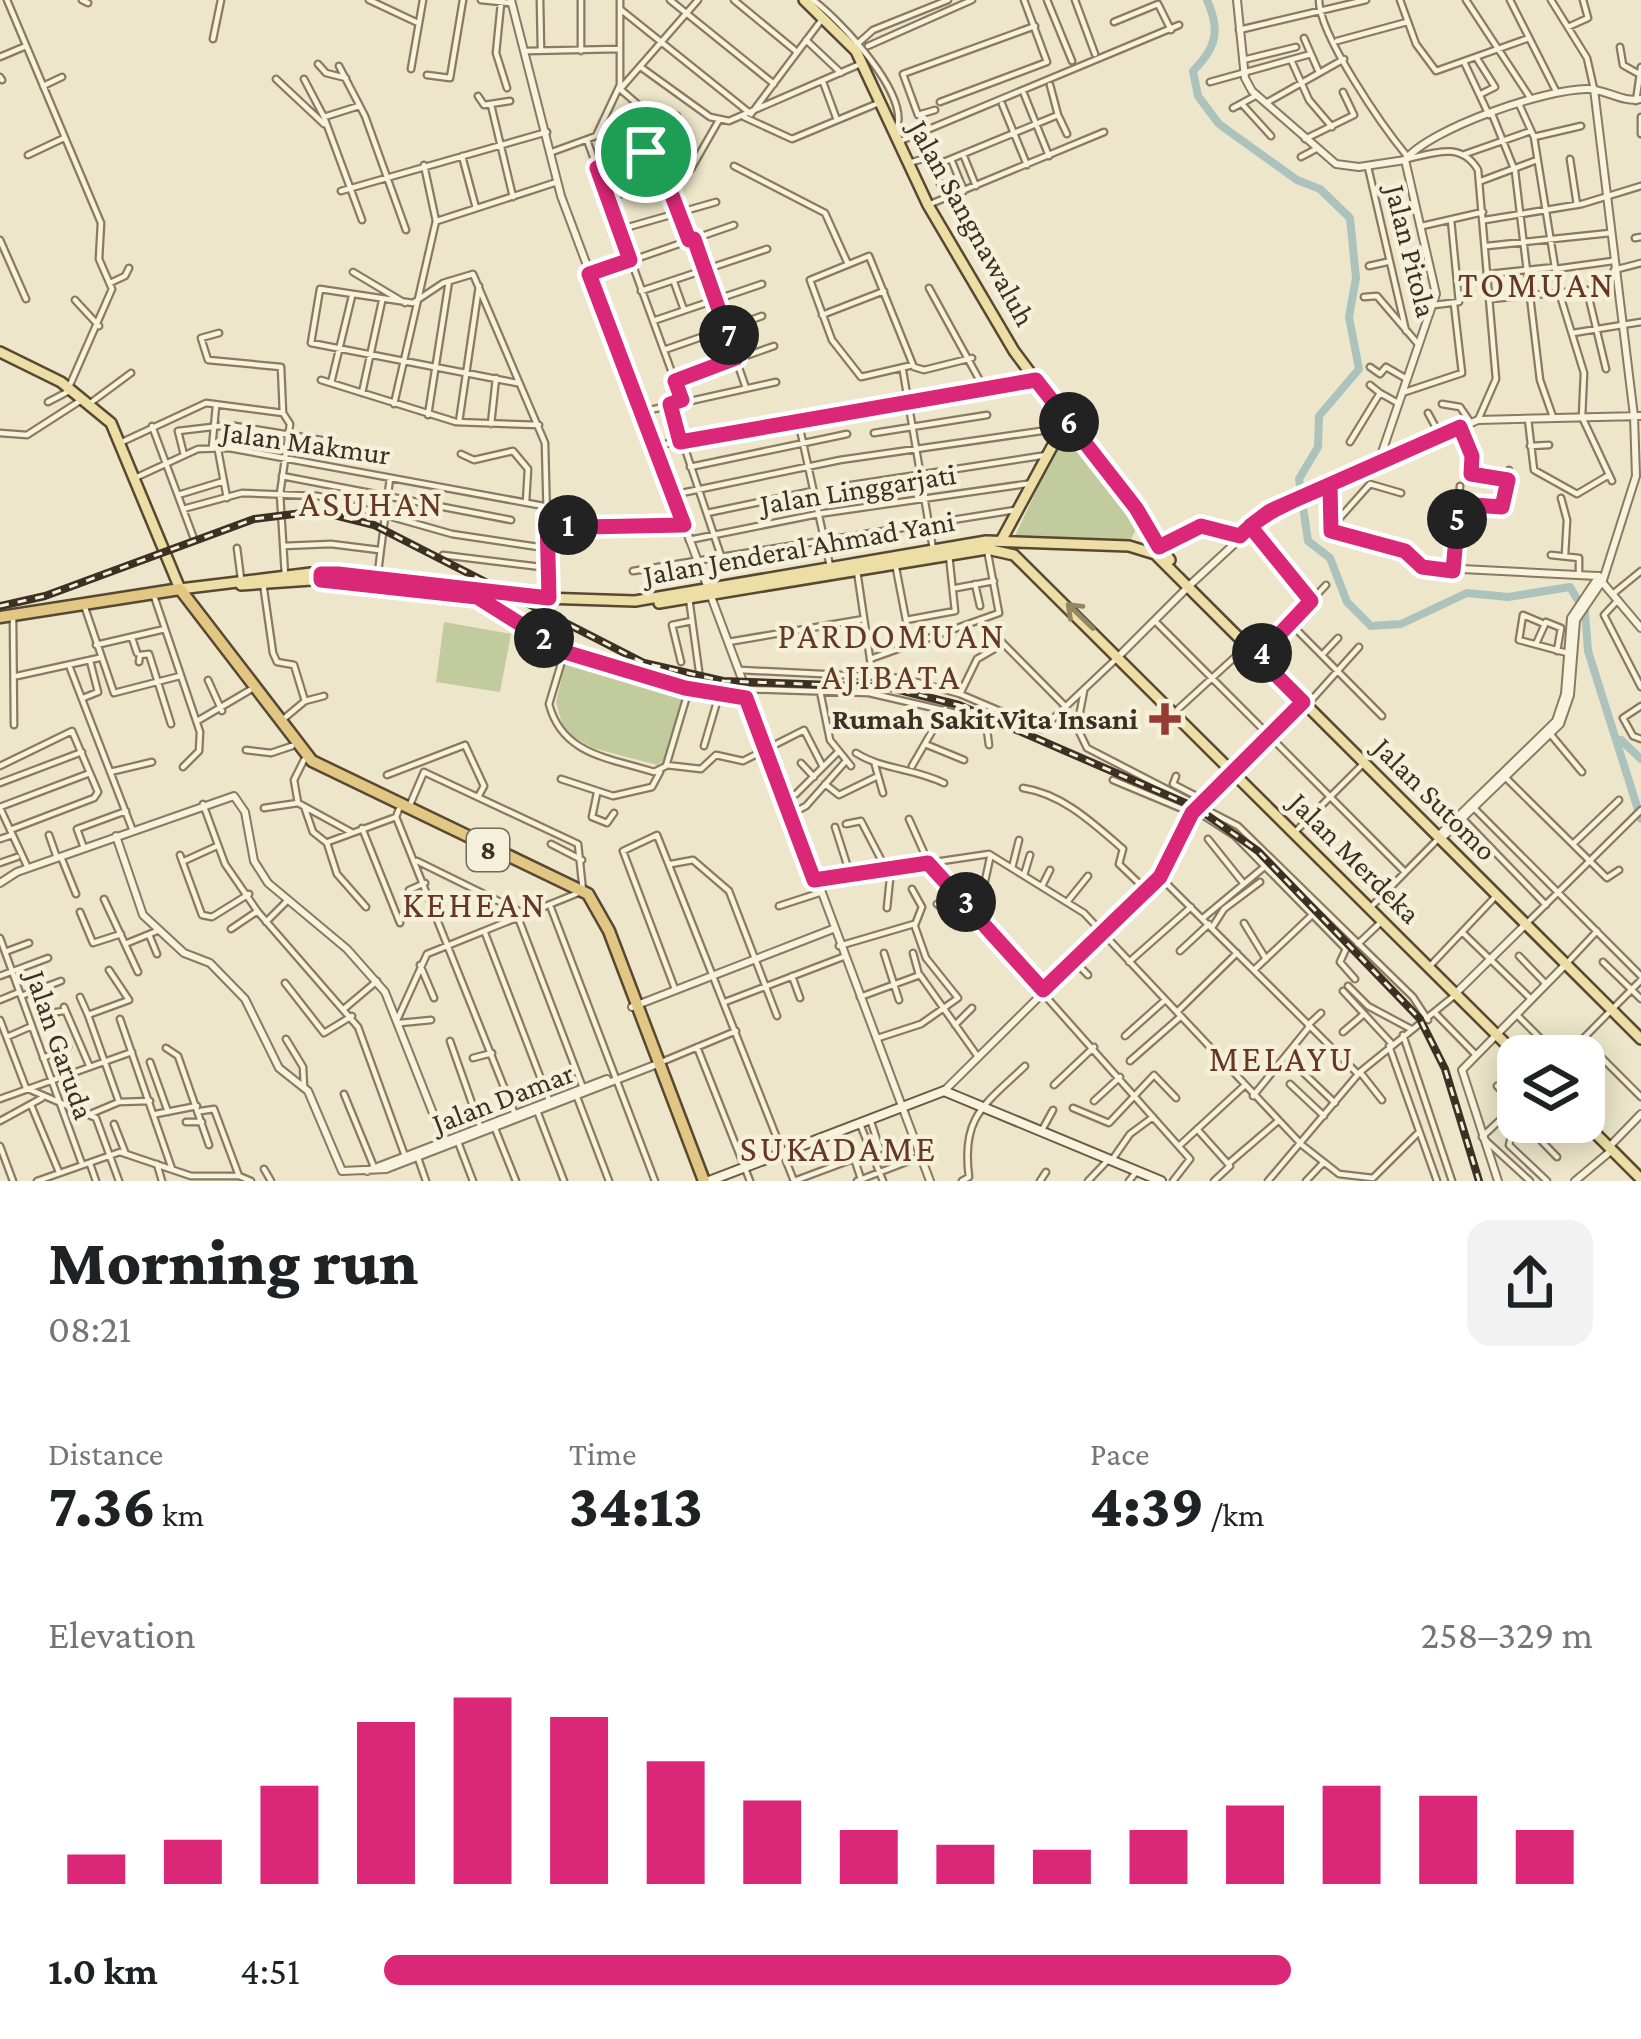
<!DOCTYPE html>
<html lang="en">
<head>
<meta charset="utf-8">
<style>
	body { margin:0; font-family:"Crimson Pro",serif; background:#f2f2f2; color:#202124; height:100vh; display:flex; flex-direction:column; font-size:45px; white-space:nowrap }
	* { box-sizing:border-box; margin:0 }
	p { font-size:39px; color:#757577 }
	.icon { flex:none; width:66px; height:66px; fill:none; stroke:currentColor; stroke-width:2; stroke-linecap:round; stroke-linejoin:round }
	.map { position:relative; height:1181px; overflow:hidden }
	.details { display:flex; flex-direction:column; background:#fff; flex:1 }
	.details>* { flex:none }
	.controls { position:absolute; left:1497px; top:1035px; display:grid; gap:24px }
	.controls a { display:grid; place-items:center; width:108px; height:108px; border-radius:24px; background:#fff; box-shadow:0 6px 30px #0003; font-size:60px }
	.pin { position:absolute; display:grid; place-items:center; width:102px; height:102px; color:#fff; margin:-51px; border:6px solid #fff; border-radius:50%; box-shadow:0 3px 12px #0007 }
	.km { position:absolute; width:60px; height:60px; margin:-30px; border-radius:50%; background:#222; color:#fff; font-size:33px; line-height:60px; text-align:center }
	.round { display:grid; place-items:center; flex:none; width:126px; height:126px; border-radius:24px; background:#f2f2f2 }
	.head { display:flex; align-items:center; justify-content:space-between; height:204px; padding:0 48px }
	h1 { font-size:66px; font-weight:800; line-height:90px }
	.figures { display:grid; grid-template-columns:repeat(3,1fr); gap:18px; height:204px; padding:12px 48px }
	.figures div { display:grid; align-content:center }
	.figures b { font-size:60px; font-weight:800 }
	.figures small { font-size:33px; font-weight:400 }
	.figures p { font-size:33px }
	.chart { height:336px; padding:24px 48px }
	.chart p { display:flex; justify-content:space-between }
	.chart svg { width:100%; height:216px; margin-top:12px; stroke:#db2777; stroke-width:6 }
	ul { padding:0 48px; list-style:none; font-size:39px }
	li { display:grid; grid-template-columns:192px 144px 1fr; align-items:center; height:90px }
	li i { height:30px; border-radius:15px; background:#db2777 }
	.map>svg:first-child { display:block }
</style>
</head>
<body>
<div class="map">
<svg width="1641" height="1181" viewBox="0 0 1641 1181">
	<rect width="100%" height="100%" fill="#ede6ca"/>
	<path fill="#c2cb9e" d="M1066 428 1140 522 1131 539 1014 538Z
		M444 622 511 634 500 692 436 682Z
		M567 656 684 692 665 760 657 765 593 748 564 732 556 702Z"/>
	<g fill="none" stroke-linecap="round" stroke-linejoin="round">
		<path stroke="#abc2bd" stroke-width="8" d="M1207 0C1221 31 1216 48 1193 71L1198 96 1219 124 1297 180 1320 189 1350 218 1356 278 1349 317 1359 369 1319 416 1318 447 1299 479 1308 541 1330 558 1347 602 1371 626 1401 624 1467 593 1508 597 1570 587 1585 612 1588 651 1641 819
			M1621 740 1641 759"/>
		<g stroke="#8a7a5f" stroke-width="9">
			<path id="minor" d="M7 0 101 223 99 259 112 289 69 387
				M82 0 88 3
				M369 0 418 23
				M481 0 511 3
				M540 0 541 50
				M581 0V51
				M670 0 774 84
				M734 0 797 52
				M813 0C840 20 912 96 896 130
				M1047 0 1072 61
				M1075 0 1095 54
				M1319 0C1319 35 1383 127 1407 156
				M1400 0 1416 44 1436 71 1529 38
				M1466 0 1531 99
				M1510 0 1556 91
				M1551 0 1587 58 1594 89
				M501 3 496 53 507 88
				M620 9 751 114 823 18
				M1114 22 1158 4 1171 30
				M1568 27 1588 18 1583 0
				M1239 30 1366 0
				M1304 38 1318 70
				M213 39 221 0
				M806 40 841 73
				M1337 41 1407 22
				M868 46 972 0
				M854 47 873 30 948 0
				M1620 47 1623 65 1639 74
				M527 51 619 49
				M0 57 26 46
				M1476 57 1495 87 1481 94
				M1243 60 1296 47
				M1292 62 1309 100 1332 127
				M1464 62 1489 115
				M318 64 326 73 346 78
				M339 66 365 116 406 230
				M642 68 710 117 729 121 858 65
				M411 69 423 0
				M427 75 450 78 463 0
				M0 77 2 80
				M276 79 324 124
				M304 79 324 117 362 220
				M823 82 837 120
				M1210 82 1311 54
				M43 86 62 77
				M622 87 698 0
				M620 89 642 108 677 116
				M1024 94 1049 156
				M478 96 484 105 510 101
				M1636 101 1641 67
				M940 102 1047 62 1024 0
				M1266 103 1344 59
				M1002 104 1027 165
				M1242 104 1271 136
				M1519 104 1534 137 1559 292 1584 373 1582 417 1612 481
				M491 105 513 197
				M1233 108 1257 95
				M935 110 918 115 903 74 1035 26
				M1492 114 1515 171 1540 380 1553 417
				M324 117 359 106
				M744 117 792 139 881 102
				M1059 117 1067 134
				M1641 117V134
				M1534 137 1581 126
				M1305 139 1354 115 1343 92
				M587 140 682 400
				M898 142 1179 25
				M552 152 596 136 620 85V0
				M963 154 976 186
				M1465 154 1531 131
				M28 155 64 138
				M462 156 476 208
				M1301 157 1316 149
				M951 159 964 191
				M1407 159C1434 153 1461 141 1478 170L1496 379 1478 420
				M1570 159 1577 205
				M909 163 929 157 946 198
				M734 166 825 213 848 264
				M934 166 1058 115 1050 85
				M1368 167 1406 331
				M598 168 648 153 665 177 689 240
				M691 169 719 120
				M1481 181 1537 160
				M341 191 547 132
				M607 199 664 178
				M928 205 1104 132
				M1485 220 1582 204 1641 186
				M437 221 557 182
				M1422 226 1483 212
				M618 230 716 202
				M1635 238 1641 237
				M694 239 746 388
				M0 240 26 299
				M1487 246 1610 233
				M869 256 913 365 861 377 832 340 810 280Z
				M1369 266 1387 262
				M1555 269 1613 261
				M1614 270 1641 263
				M353 272 405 303
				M592 274 734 225
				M1489 274 1555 267
				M674 282 684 310
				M110 283 125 276 129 268
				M929 288 985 390
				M641 291 767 249
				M1364 297 1377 296 1418 344
				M1490 299 1587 290 1606 369
				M75 300 99 326
				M1434 305 1459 302 1451 220
				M822 315 884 291
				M653 321 762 284
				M219 333 201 338 208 360 281 367 283 413
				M1573 333 1641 322
				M664 350 762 316
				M914 367 924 370 972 358
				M1370 367 1380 374 1386 367 1405 378
				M903 371 933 549
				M321 380 456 422 539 425
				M675 381 774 346
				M331 383 352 296
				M517 383 311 343 320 289 413 303 443 283 473 274 545 443 549 599
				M1370 385 1380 393
				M1405 392 1462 373 1454 304
				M362 393 382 301
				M48 402 71 390
				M89 404 131 373
				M394 404 436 221 424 165
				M670 404 722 559
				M1442 404 1460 407 1471 423
				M641 412 776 382
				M1428 413 1440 435
				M428 415 449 281
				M1528 419 1534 470 1577 494 1609 475
				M798 420 830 566
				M459 422 479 286
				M491 424 496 378
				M152 426 193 536
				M1460 427 1472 456 1471 474 1508 480
				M0 433 27 435 83 399
				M874 433 987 415
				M122 442 206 403 283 413 290 424 280 494 285 575
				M1350 442 1380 393 1396 402
				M654 446 1037 380
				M1530 446 1549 445
				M212 448 216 406
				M218 450 227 498
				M461 454 474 460 513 451 528 469 526 502
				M184 455 178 431 229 425 333 442
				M690 467 847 434
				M282 476 511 520
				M135 478 198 449 229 448 549 507
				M845 486 1047 455
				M178 495 224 481
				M672 495 840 460 1062 428
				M1561 498 1567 520 1565 555
				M1462 504 1502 507 1509 470
				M183 509 242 493 318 496 452 534 545 548
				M707 513 813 491
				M548 516 584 527 684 525
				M1250 526 1311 601
				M1329 530 1370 484 1401 493
				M689 540 818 514 1033 483
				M283 546 331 544 379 550
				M1159 547 1200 526 1240 536
				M237 548 241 579
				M443 555 549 568
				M1551 555 1579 558V574
				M896 568 906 620 955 611 949 555
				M633 571 1015 510
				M857 571 872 672
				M1453 571 1460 486
				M377 580 390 478
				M263 583 273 653 277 662 294 665 305 701 281 721
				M975 584 980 606
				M956 588 994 581
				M1614 593 1641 571
				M154 596 200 732 199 751 183 767
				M477 597 565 652 685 689 746 698
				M689 598 699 671
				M1618 600 1604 615 1641 687
				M84 605 114 693 180 676
				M13 617 14 725
				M980 620 1064 705
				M1155 621 1405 872
				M1290 623 1382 716
				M1542 623 1523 615 1519 640 1571 654
				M132 638 137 653
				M728 642 864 619
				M1536 644 1546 622 1561 628 1557 651
				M96 645 165 629
				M564 654 549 704C562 755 610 758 654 772L666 766 689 689
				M1322 655 1338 638
				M1258 657 1326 585
				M870 659 999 613 988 554
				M139 662 140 655 149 654 171 724
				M681 662 672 625 692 621
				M70 668 133 831
				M740 670 902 678 960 694 1042 729 1116 659
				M17 676 99 658
				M208 680 222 711
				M743 689 869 693 990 721
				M820 691 830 740 851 766
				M1084 691 1077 727 1087 748 1238 826 1413 997 1428 1020
				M960 694 977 659 1001 645
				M83 698 98 692 90 661
				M305 701 324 696
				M1307 705 1359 647
				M1641 706 1623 718 1633 736 1641 739
				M1176 711 1247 646
				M199 720 250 690
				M986 723 989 745
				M1552 736 1582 772
				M925 744 964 760
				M704 746 719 695
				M246 750 271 753 292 746
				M856 753C883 770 914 768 944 783
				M801 763 814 777
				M666 765 701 769 716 755 743 761 804 730 823 767
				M875 765 883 793
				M0 766 72 731 98 792 94 798 10 830
				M912 766 945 709
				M110 772 152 762
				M387 775 465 745 484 786 478 797
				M1176 776 1173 784 1204 800
				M1504 776 1607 878 1619 870
				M561 779 613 796 652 787 660 772
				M1113 780 1192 813
				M0 783 82 752
				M825 784 839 795 878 776
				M1023 788C1063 794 1094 824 1123 849L1119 864 1146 890
				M597 793 592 817 607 823 614 813
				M783 797 796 794 837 753
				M298 803 294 780 304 760
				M203 804 225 864 258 912 358 1027 405 1156
				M1471 805 1641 976
				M0 807 90 773
				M0 808 27 866
				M264 808 298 803 351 832
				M305 809 313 832 327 843
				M399 809 396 817 514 1112
				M1195 810 1235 836 1346 949 1340 962 1355 979
				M789 815 806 806 845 762
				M1462 818 1546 905
				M909 819 930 866 1190 1159 1173 1181
				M846 824 861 821 886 869
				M835 827 850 874
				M362 828 400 923
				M1296 831 1364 763
				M49 835 57 858
				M0 839 12 835
				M1208 839 1244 884
				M328 842 396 817
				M327 843 337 874 366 907
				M551 844 582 860
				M1573 844 1619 800
				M84 848 77 829 126 811
				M180 855 202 915 212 917 249 894
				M61 857 76 894
				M184 861 217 846
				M417 861 529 916
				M0 863 17 857
				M671 864 693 860 729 891 777 1016
				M1012 868 1019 840
				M1024 875 1030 855
				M1160 877 1358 1074
				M814 880 989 854 1084 913 1302 1145 1339 1174 1373 1178 1418 1133
				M1042 886 1050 870
				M912 889 922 907 915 925
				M409 890 425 883
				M104 899 138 972
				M1067 902 1088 876
				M937 904 947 912 964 901
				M779 906 819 893
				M1372 906 1440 837
				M970 907 983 890 990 858
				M551 908 655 1181
				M887 908 891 869
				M80 912 93 943 121 934
				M1203 918 1263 868
				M519 920 583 1088
				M266 922 287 901
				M1244 923 1266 959
				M1526 924 1641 810
				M1213 926 1224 909 1260 882
				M231 929 256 912
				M1462 932 1531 999
				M485 933 549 1100
				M150 937 157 954
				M0 938 82 1164
				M125 944 157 931
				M1358 944 1380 923
				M839 946 914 924 926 958 958 998 921 1024 878 1038
				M1180 951 1209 924
				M5 952 29 943
				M884 953 899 1000
				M913 953 919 975
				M1519 956 1546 984
				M1075 962 1088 975
				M1129 962 1191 907
				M1568 962 1597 931
				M1603 962 1641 999
				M420 965 434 998
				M1430 966 1496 896
				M109 970 129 1000 88 1015 119 1102
				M1254 970 1311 916
				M0 976 48 958
				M792 976 800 998
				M285 983 324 1033 352 1016
				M1348 986 1368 1006 1411 1029
				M38 989 49 1013 64 1011
				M675 989 623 851 657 835 794 1181
				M1343 991 1392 1044
				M21 996 61 981
				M80 997 88 1015
				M860 997 920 975 976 1054
				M0 1000 17 993
				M725 1002 843 957
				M64 1007 89 1065
				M345 1008 377 981
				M1177 1012 1237 953
				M1436 1014 1475 1054
				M1516 1014 1558 1056
				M398 1018 427 954 583 891 578 844 424 772 409 807
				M120 1019 172 1169
				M0 1020 26 1088 96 1118 119 1181
				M400 1023 431 1020
				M955 1025 972 1008
				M1308 1025 1321 1013
				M1343 1032 1364 1014
				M1403 1035 1452 1181
				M1125 1036 1164 1001
				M7 1037 32 1026
				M286 1039 303 1067 304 1087
				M1583 1039 1641 1097
				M450 1041 480 1126
				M1389 1046 1437 1181
				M697 1047 750 1181
				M166 1048 178 1056 209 1145
				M1566 1056 1641 980
				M1287 1057 1335 1103
				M43 1058 68 1047
				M473 1058 492 1053
				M664 1061 736 1031
				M1130 1061 1179 1018
				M150 1062 168 1112
				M1360 1072 1382 1100
				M1290 1084 1324 1116
				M1054 1085 1094 1047
				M1497 1086 1515 1106
				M344 1094 374 1167
				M1253 1096 1309 1027
				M577 1097 609 1181
				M0 1099 132 1052
				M1094 1101 1120 1077
				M1518 1103 1482 1137 1530 1181
				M31 1105 59 1172
				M536 1108 564 1181
				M1073 1108 1109 1123 1154 1075 1176 1098
				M201 1111 214 1109 239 1176
				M156 1114 197 1106
				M88 1115 119 1102 150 1101
				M0 1121 42 1098
				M186 1122H202
				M1523 1122 1557 1157
				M114 1124 125 1152
				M860 1124 883 1181
				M494 1126 516 1181
				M1197 1129 1230 1166 1214 1181
				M1042 1130 1053 1110
				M1511 1137 1509 1145 1547 1181
				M458 1142 473 1181
				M0 1146 13 1181
				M1179 1146 1244 1086
				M418 1158 426 1181
				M854 1158 861 1179
				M1112 1160 1130 1134 1153 1117
				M90 1164 96 1181
				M157 1164 162 1181
				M1228 1164 1278 1121
				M264 1169 271 1181
				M37 1181 120 1152 191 1176H239L251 1181
				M794 1181 880 1149 871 1122
				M857 1181 919 1157
				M962 1181 969 1177C961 1117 984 1105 1025 1066
				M1040 1181 1046 1172
				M1088 1181 1109 1159
				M1129 1181 1137 1171
				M1268 1181 1360 1072 1454 996
				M1306 1181 1323 1163"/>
		</g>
		<g stroke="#8a7a5f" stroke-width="10">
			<path id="tertiary" d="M511 0 561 196 930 1181
				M1237 0 1245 78 1252 91 1336 164 1359 167 1405 160
				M1405 160C1431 128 1545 89 1587 89 1606 89 1622 103 1641 99
				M1379 461 1436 294 1405 160
				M1330 485 1327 525 1334 533 1405 551 1422 567 1597 576 1641 628
				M1191 584 1270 511 1478 420 1641 416
				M1120 655 1188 587
				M116 836 143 915 184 953 210 963 245 999 279 1068 308 1091 342 1171 386 1169 660 1063
				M1438 836 1556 721 1565 694 1571 618 1599 576
				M1442 838 1560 724 1570 695 1576 620 1603 580 1636 476 1634 416 1594 89
				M0 883 17 872 234 796 245 812 254 861 268 883 347 949 385 992 444 1141
				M1456 993 1526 924
				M632 1007 833 929
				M944 1091 1160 877 1192 813 1303 702
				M1609 1147 1641 1114
				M367 1171 607 1079
				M1498 1181 1462 1070 1566 964
				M1575 1181 1612 1150"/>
		</g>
		<g stroke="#6c5b42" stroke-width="12">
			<path id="secondary" d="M709 1181 944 1091 1161 1181"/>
		</g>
		<g stroke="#584833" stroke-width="14">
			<path id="primary" d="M804 0 856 51 928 205 1014 351 1170 560
				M0 352 61 382 111 423 180 589 311 573 512 597 635 601 986 541 1129 546 1155 554 1641 1039
				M1001 541 1067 419
				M348 581 475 596
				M241 585 326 579
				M659 603 987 549 1014 555 1518 1056
				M1584 1122 1641 1179"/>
		</g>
		<g stroke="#584833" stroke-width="15">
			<path id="trunk" d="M0 617 180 589 312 761 588 894 609 931 704 1181"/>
		</g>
		<use href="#minor" stroke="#f8f3de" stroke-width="4.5"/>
		<use href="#tertiary" stroke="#f8f3de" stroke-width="6"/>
		<use href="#secondary" stroke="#f8f3de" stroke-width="8"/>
		<use href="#primary" stroke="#eddea5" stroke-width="9"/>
		<use href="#trunk" stroke="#e2c683" stroke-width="10"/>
		<g stroke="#3b3022" stroke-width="8">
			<path id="rail" d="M0 606 45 596 254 519 318 511 374 525 644 663 723 681 887 687 959 705 1197 808 1258 851 1420 1019 1445 1069 1479 1181"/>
		</g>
		<use href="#rail" stroke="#f5f0da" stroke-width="3" stroke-dasharray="9" stroke-linecap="butt"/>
	</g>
	<defs><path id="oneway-shaft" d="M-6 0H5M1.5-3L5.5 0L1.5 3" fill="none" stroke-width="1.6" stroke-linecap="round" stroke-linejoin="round" transform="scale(3)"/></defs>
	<use stroke="#948764" href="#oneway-shaft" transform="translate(1080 616) rotate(-136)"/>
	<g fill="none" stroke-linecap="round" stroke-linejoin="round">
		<g stroke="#fff" stroke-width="24">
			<path id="route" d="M646 152 597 168 630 260 589 274 684 525 584 527 547 516 549 598 338 574H321V580L477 597 565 652 685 688 746 698 814 880 928 863 1043 990 1160 877 1192 813 1303 702 1258 657 1311 601 1250 526 1270 511 1460 427 1472 456 1471 474 1508 480 1502 507 1459 504 1453 571 1422 567 1405 551 1331 531 1330 485C1298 499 1265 510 1240 536L1201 526 1159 547 1136 508 1036 380 680 442 670 404 682 400 675 381 736 358 694 239 689 240 665 177 646 152"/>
		</g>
		<use href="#route" stroke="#db2777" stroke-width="15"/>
	</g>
	<path fill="#963a32" stroke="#f5f0da" stroke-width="4.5" d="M1159 701h12v12h12v12h-12v12h-12v-12h-12v-12h12z"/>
	<g text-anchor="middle" stroke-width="9" stroke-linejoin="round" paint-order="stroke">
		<rect fill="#f5f0da" stroke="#736a59" stroke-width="3" x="467" y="829" width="42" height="42" rx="9"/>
		<g font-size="27" font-weight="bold" fill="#3b3022">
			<text x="488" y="859">8</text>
		</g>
		<g font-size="30" fill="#3b3022" stroke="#f5f0da">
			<text transform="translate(972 223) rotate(61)" y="10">Jalan Sangnawaluh</text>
			<text transform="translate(1411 251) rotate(76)" y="10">Jalan Pitola</text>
			<text transform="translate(306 443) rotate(8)" y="10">Jalan Makmur</text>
			<text transform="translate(858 489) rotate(-9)" y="10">Jalan Linggarjati</text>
			<text transform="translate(799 548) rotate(-10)" y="10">Jalan Jenderal Ahmad Yani</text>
			<text transform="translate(1435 799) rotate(45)" y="10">Jalan Sutomo</text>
			<text transform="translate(1355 858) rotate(45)" y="10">Jalan Merdeka</text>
			<text transform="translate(60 1045) rotate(71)" y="10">Jalan Garuda</text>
			<text transform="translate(503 1098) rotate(-21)" y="10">Jalan Damar</text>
		</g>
		<g font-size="30" font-weight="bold" fill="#3b3022" stroke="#f5f0da" text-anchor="end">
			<text x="1138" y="729">Rumah Sakit Vita Insani</text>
		</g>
		<g font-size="36" letter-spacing="3" fill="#663723" stroke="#f5f0da">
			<text x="1537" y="297">TOMUAN</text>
			<text x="372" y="516">ASUHAN</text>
			<text x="892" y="648">PARDOMUAN<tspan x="892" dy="41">AJIBATA</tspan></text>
			<text x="475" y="917">KEHEAN</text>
			<text x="1282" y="1071">MELAYU</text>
			<text x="839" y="1161">SUKADAME</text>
		</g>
	</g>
</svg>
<div class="controls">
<a><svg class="icon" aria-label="layers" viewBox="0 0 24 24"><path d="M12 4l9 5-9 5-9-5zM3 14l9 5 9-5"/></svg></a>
</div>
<div class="pin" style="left:646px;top:152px;background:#1e9e55"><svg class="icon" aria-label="arrive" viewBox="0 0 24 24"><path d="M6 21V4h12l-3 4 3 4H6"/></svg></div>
<b class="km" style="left:568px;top:525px">1</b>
<b class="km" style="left:544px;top:638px">2</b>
<b class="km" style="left:966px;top:902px">3</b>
<b class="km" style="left:1262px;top:653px">4</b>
<b class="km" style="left:1457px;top:519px">5</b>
<b class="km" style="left:1069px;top:422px">6</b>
<b class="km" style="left:729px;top:335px">7</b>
</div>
<section class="details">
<div class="head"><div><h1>Morning run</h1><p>08:21</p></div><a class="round"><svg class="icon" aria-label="share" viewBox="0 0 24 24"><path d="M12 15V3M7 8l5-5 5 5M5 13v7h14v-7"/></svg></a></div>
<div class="figures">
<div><p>Distance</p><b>7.36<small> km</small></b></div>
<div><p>Time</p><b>34:13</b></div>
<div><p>Pace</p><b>4:39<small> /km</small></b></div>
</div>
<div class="chart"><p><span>Elevation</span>258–329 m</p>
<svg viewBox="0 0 160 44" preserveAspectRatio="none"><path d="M5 44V38M15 44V35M25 44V24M35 44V11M45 44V6M55 44V10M65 44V19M75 44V27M85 44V33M95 44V36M105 44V37M115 44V33M125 44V28M135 44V24M145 44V26M155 44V33"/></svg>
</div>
<ul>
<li><b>1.0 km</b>4:51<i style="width:75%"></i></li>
</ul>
</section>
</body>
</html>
